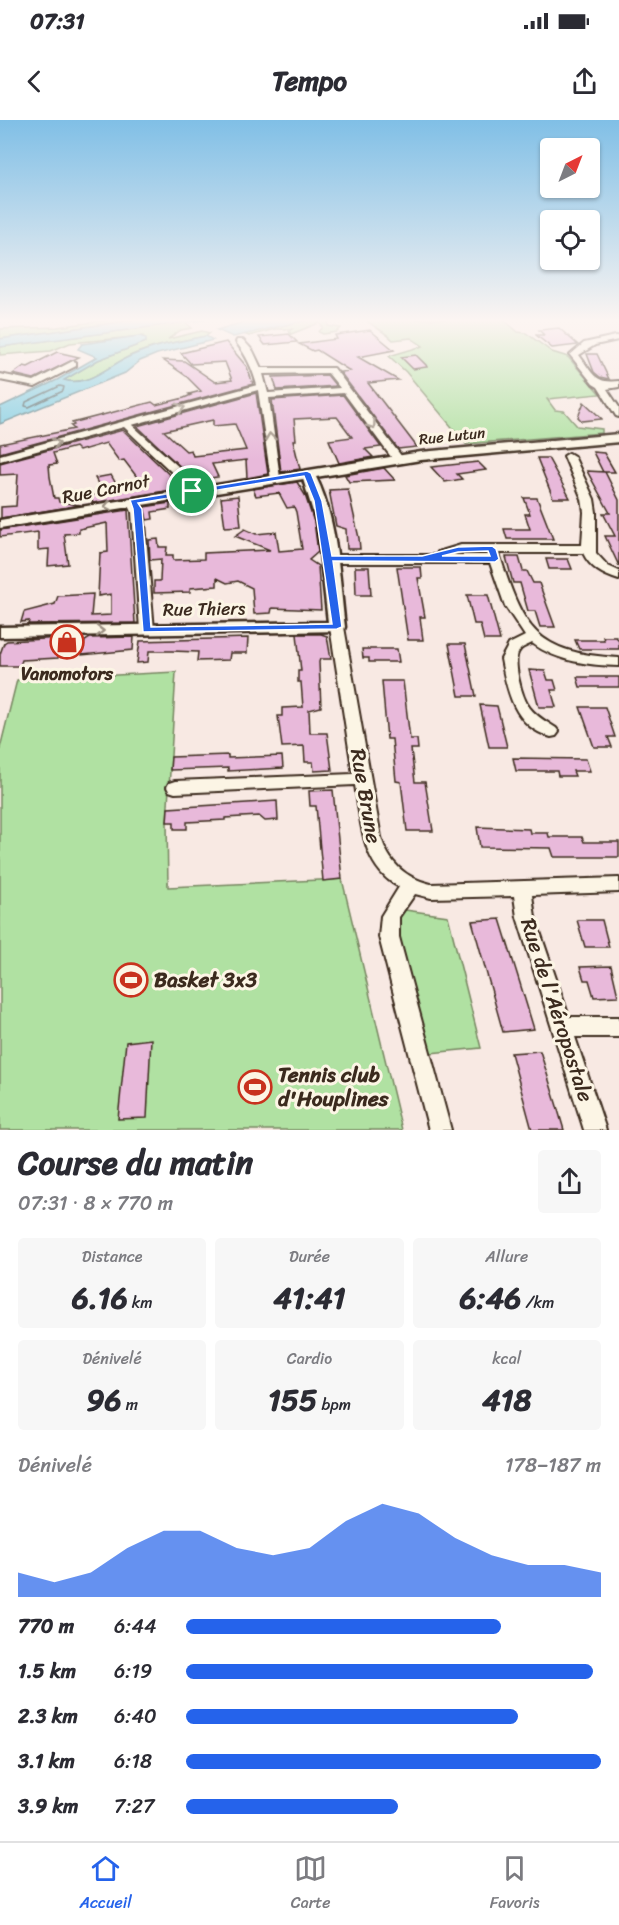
<!DOCTYPE html>
<html lang="fr">
<head>
<meta charset="utf-8">
<style>
	body { margin:0; font-family:Sriracha,sans-serif; background:#f7f7f7; color:#2b2b33; height:100vh; display:flex; flex-direction:column; font-size:22px; white-space:nowrap }
	* { box-sizing:border-box; margin:0 }
	p { font-size:20px; color:#7c7c81 }
	.icon { flex:none; width:33px; height:33px; fill:none; stroke:currentColor; stroke-width:2; stroke-linecap:round; stroke-linejoin:round }
	.map { position:relative; height:1010px; overflow:hidden }
	.details { display:flex; flex-direction:column; background:#fff; flex:1 }
	.details>* { flex:none }
	.needle { width:39px; rotate:42deg }
	.buttons { position:absolute; left:540px; top:18px; display:grid; gap:12px }
	.buttons a { display:grid; place-items:center; width:60px; height:60px; border-radius:6px; background:#fff; box-shadow:0 2px 4px #0004; font-size:30px }
	.pin { position:absolute; display:grid; place-items:center; width:51px; height:51px; color:#fff; margin:-26px; border:3px solid #fff; border-radius:50%; box-shadow:0 2px 6px #0007 }
	.round { display:grid; place-items:center; flex:none; width:63px; height:63px; border-radius:6px; background:#f7f7f7 }
	.overview { display:flex; align-items:center; justify-content:space-between; height:102px; padding:0 18px }
	h1 { font-size:33px; font-weight:800; line-height:45px }
	.stats { display:grid; grid-template-columns:repeat(3,1fr); gap:9px; height:102px; padding:6px 18px }
	.stats div { display:grid; align-content:center; border-radius:6px; background:#f7f7f7; text-align:center }
	.stats b { font-size:30px; font-weight:800 }
	.stats small { font-size:16px; font-weight:400 }
	.stats p { font-size:16px }
	.chart { height:168px; padding:12px 18px }
	.chart p { display:flex; justify-content:space-between }
	.chart svg { width:100%; height:108px; margin-top:6px; fill:#2563eb; opacity:.7 }
	ul { padding:0 18px; list-style:none; font-size:20px }
	li { display:grid; grid-template-columns:96px 72px 1fr; align-items:center; height:45px }
	li i { height:15px; border-radius:8px; background:#2563eb }
	.status { display:flex; justify-content:space-between; align-items:center; height:42px; padding:0 30px; background:#fff; direction:ltr }
	.status svg { height:16px; fill:currentColor }
	header { display:flex; justify-content:space-between; align-items:center; height:78px; padding:0 18px; background:#fff; font-size:27px; font-weight:800 }
	.tabs { display:flex; justify-content:space-around; align-items:center; height:84px; border-top:2px solid #e1e1e2; background:#fff; font-size:16px; color:#7c7c81 }
	.tabs a { display:grid; justify-items:center; gap:3px }
	.tabs .selected { color:#2563eb }
	.map>svg:first-child { display:block }
</style>
</head>
<body>
<div class="status"><b>07:31</b><svg viewBox="0 0 49 12"><path d="M0 12V9h3v3zM5 12V6h3v6zM10 12V3h3v9zM15 12V0h3v12zM26 1h20v11H26zM47 4h2v5h-2z"/></svg></div>
<header><svg class="icon" aria-label="back" viewBox="0 0 24 24"><path d="M15 5l-7 7 7 7"/></svg>Tempo<svg class="icon" aria-label="share" viewBox="0 0 24 24"><path d="M12 15V3M7 8l5-5 5 5M5 13v7h14v-7"/></svg></header>
<div class="map">
<svg width="619" height="1010" viewBox="0 0 619 1010">
	<rect width="100%" height="100%" fill="#f8e9e3"/>
	<filter id="ink" filterUnits="userSpaceOnUse"><feTurbulence type="fractalNoise" baseFrequency=".0167" numOctaves="2"/><feDisplacementMap in="SourceGraphic" scale="12" xChannelSelector="R" yChannelSelector="G"/><feConvolveMatrix kernelMatrix="1 2 1 2 8 2 1 2 1" color-interpolation-filters="sRGB"/></filter>
	<g filter="url(#ink)">
		<path fill="#b0e1a2" stroke="#768660" stroke-width="1.5" d="M116 199H142L0 219V209L57 207Z
			M312 199H337L328 202V206L341 208 337 212 323 214 319 212 323 207 319 203 291 214 289 211 292 209H275L249 216 243 214Z
			M365 199H503L518 212 526 213 552 232 568 237 600 274 547 279 555 290 564 291 577 306 602 309V313L466 324 406 252 389 236 423 226 411 218 393 220C383 210 373 207 365 199Z
			M185 202 192 208 181 210 168 219 202 211 210 213 206 216C181 221 155 225 132 235 111 244 88 268 64 260L98 240 146 222 143 216 70 223 51 231 0 235V227Z
			M176 552 167 702 168 767 342 759 402 1010H0V628L17 560Z
			M405 790 448 796 481 928 430 933 398 817V797Z"/>
		<path fill="#84cfe3" stroke="#678d94" stroke-width="1.5" d="M142 199H211L0 227V219Z
			M254 199H312L233 217 217 210Z
			M139 216 146 218V222L98 240 64 260C89 268 111 243 133 235 156 225 182 221 206 216L213 220 157 234 140 241 125 253 0 304V287L57 260 97 237 78 229 82 224Z"/>
		<g fill="none" stroke-linecap="round" stroke-linejoin="round">
			<path stroke="#586c6d" stroke-width="1.5" d="M60 266 64 267 63 271 29 287 25 286 26 282Z"/>
		</g>
		<path fill="#e8b9da" stroke="#3b2a1e" stroke-width="1.5" fill-rule="evenodd" d="M559 208 578 225 552 228 536 215H544L539 210Z
			M370 210 394 230 358 237 398 260 368 263 417 327 398 329 340 252 350 251 317 230 313 231 299 224 337 219 335 215Z
			M289 214 297 222 265 225 259 217Z
			M226 222 247 247 253 264 0 333V324L74 309 71 306 74 305 72 303 152 282 156 285 184 278 191 275 189 274 201 271 186 256 163 240 184 241 215 262 232 260 225 242 191 244 181 233Z
			M57 232 79 237 34 259 13 254 24 246 28 247Z
			M587 234H597L609 259 600 257 594 252Z
			M416 235 426 245 427 247 413 249 401 237Z
			M327 255 336 266 277 270 273 257Z
			M256 273 268 354 247 358 246 340 212 344 218 357 194 360 137 306ZM213 300V306L235 304 246 330 193 336 191 330 186 331 164 311Z
			M343 275 381 327 365 329 373 337 339 343 329 320 352 317 337 297 294 299 296 320H293L300 349 281 352 272 280Z
			M584 282 602 299 582 301 578 297Z
			M123 310 183 368 93 383 90 376 103 373 95 358 111 355 119 369 143 365 124 340 119 341 106 323 79 331 75 327 53 333 57 344 49 345 50 357 54 378H58L59 382 81 385 1 398V387L16 386 18 354 0 355V343Z
			M593 332 604 333 615 352H603Z
			M537 338H548L570 378H553Z
			M478 342 486 350 457 354 462 359 445 362 431 347Z
			M384 348 395 360 349 362 345 355Z
			M587 351 605 352 619 380V446L605 416H615L603 393H610Z
			M297 362 305 375 314 402 318 432 309 440 318 446 321 490 272 488 271 493 254 494 252 468 238 461 227 463 217 458V466L190 468V472L154 473V461H160L161 439 150 440 149 420 158 419 159 427H167L166 435H173V440L204 439V433L270 430 235 416 245 409 256 414 276 412 279 431 302 429 296 392 294 387 287 388 279 373 256 376 253 369Z
			M348 369 359 418 360 429H347L346 409 336 406 329 370Z
			M238 376 241 406 225 407 221 378Z
			M524 378H537L553 419H507L504 409H530L525 394H530Z
			M170 383V389L152 392 153 399 147 400 144 387Z
			M128 390 135 503 28 504 29 501 21 502 24 492 55 484 58 476 93 474 91 496 111 495V474L98 476 100 433 108 432 107 403 79 409V413L64 414 68 444 48 446 49 429 38 430V412L0 417V410Z
			M506 437H519L523 451H527L533 463H539L555 507H540L535 491H528L520 463H513Z
			M546 439H568L572 449H549Z
			M355 447H369L371 475H356Z
			M397 447H421L422 458H418L425 497H420L423 520H408Z
			M467 475H488L500 520H484L480 504H474Z
			M297 514H321L327 516 331 539H320L319 542 321 587 309 590 310 613H327L332 650 314 651 313 642H305L304 626 282 627 278 596H282V588L303 587 301 562H298V551H301Z
			M134 517 133 530 82 535 85 521 90 518Z
			M603 517H616L619 520V529H579L575 520H604Z
			M63 518 58 538 22 540 20 546H0V534L4 523 7 521Z
			M248 518 247 533H230L229 540 197 541 198 532 172 531H149L148 542 137 543 140 521Z
			M449 524H465L476 576H459Z
			M362 529H397L399 542H369V538H363Z
			M529 550 545 551 548 560H554L557 570H551L556 587H539Z
			M577 557H619V567H580Z
			M382 561H403L410 619H417L418 629H411L415 662H425L433 711H407L401 662 396 661 392 619H387Z
			M480 585 497 586 507 627H489Z
			M580 587H605L615 617H608L612 627H594Z
			M228 635V638L282 636 283 648 228 651V648L170 650 171 637Z
			M513 638 586 639 590 651H573L575 656H558L557 651H516Z
			M333 670 342 759 323 761 316 686H310L309 671Z
			M277 681 278 700 265 701 259 696 225 698V700L187 702V709H174V702H167L168 688Z
			M477 707 529 709 530 713H548L549 717H582L584 722H619V737H554L551 728 480 727Z
			M500 799 519 860 534 909 503 912 472 801Z
			M577 800H602L609 827H585Z
			M611 846 618 876 594 877 589 860H584L580 847Z
			M151 919 147 998 118 999 126 922Z
			M540 931 556 983 564 1010H532L511 933Z"/>
		<g fill="none" stroke-linecap="round" stroke-linejoin="round">
			<g stroke="#3b2a1e" stroke-width="4">
				<path id="minor" d="M615 216H618V220L595 225 579 235C593 253 594 264 619 261V267L607 269 619 287V297L616 296 598 267 593 264 570 235 584 223Z
					M237 220H243L253 231 261 248H334L402 337V341H394L344 273 269 278 280 358 279 360H271L258 270 132 305 190 357 198 371 196 373H188L181 361 124 307 0 341V335L257 265C252 248 247 236 236 222ZM328 253 340 268 268 273 263 254Z
					M73 241 76 242V246L35 267 0 260V254L34 261Z
					M569 333 574 336 594 379 596 392V433L608 446 619 451V460C603 455 590 448 583 433H499C523 509 535 533 619 538V546C588 545 558 542 532 523 529 525 522 527 520 530 511 539 522 579 530 588 537 597 547 602 556 608L559 612 556 616 551 617C514 607 507 571 501 539L509 524 525 516 505 486 490 443H328L322 439 328 435H436L438 432 461 425H582L584 392 582 379 564 336ZM462 433H487L488 435H453Z
					M133 378 137 379 144 392 154 510 147 514 140 510 132 392 127 381Z
					M337 503 344 507 381 717C388 742 405 758 431 764L619 758V772L532 775 535 797 569 897H619V917H575L606 1010H584L517 797 514 776 431 778 415 774 399 797V817L451 1010H429L379 817 381 796 399 767C362 747 361 703 355 665L175 673 169 671 167 667 169 663 175 661 353 654 330 507Z"/>
			</g>
			<g stroke="#3b2a1e" stroke-width="5">
				<path id="major" d="M619 314V322L421 340 316 357C338 402 339 458 345 507L343 511 0 517V507L328 502 317 405 303 359 0 408V400L421 332Z"/>
			</g>
			<use href="#minor" fill="#fcf5e5" fill-rule="evenodd"/>
			<use href="#major" fill="#fcf5e5" fill-rule="evenodd"/>
		</g>
		<defs><path id="oneway-chevron" d="M-2-3.5L2.5 0L-2 3.5" fill="none" stroke-width="1.6" stroke-linecap="round" stroke-linejoin="round" transform="scale(1.5)"/></defs>
		<g stroke="#9c9082">
			<use href="#oneway-chevron" transform="translate(181 288) rotate(-15)"/>
			<use href="#oneway-chevron" transform="translate(372 305) rotate(54)"/>
			<use href="#oneway-chevron" transform="translate(270 317) rotate(-97)"/>
			<use href="#oneway-chevron" transform="translate(56 323) rotate(-15)"/>
			<use href="#oneway-chevron" transform="translate(108 386) rotate(169)"/>
			<use href="#oneway-chevron" transform="translate(100 511) rotate(-1)"/>
		</g>
	</g>
	<linearGradient id="sky" x2="0" y2="1"><stop stop-color="#80bfe6"/><stop offset="0.59" stop-color="#fcf5f2"/><stop offset="1" stop-color="#fcf5f2" stop-opacity="0"/></linearGradient>
	<rect width="619" height="340" fill="url(#sky)"/>
	<path fill="#2563eb" stroke="#fff" stroke-width="1.5" fill-rule="evenodd" d="M307 351 311 353 322 381 332 436H422L458 427 492 426 496 429 499 439 495 442 333 441 342 507 337 509 143 512 133 389 130 380ZM304 356 314 381 332 504 151 507 142 389 138 383ZM488 431 490 436H442L458 432Z"/>
	<defs>
		<g id="shop-ring" transform="scale(1.725)"><circle r="9.5" fill="#fcf5e5" stroke="#c8321e" stroke-width="1.5"/><path d="M-5-2.5h2.3a2.7 3.5 0 0 1 5.4 0H5L5.5 6h-11ZM-1.5-2.5h3a1.5 2.3 0 0 0-3 0Z" fill="#c8321e"/></g>
		<g id="stadium-ring" transform="scale(1.725)"><circle r="9.5" fill="#fcf5e5" stroke="#c8321e" stroke-width="1.5"/><path d="M0-5a6.5 5 0 1 0 0 10a6.5 5 0 1 0 0-10ZM-3.5-1.8h7v3.6h-7Z" fill="#c8321e"/></g>
	</defs>
	<g fill-rule="evenodd">
		<use href="#shop-ring" x="67" y="522"/>
		<use href="#stadium-ring" x="131" y="860"/>
		<use href="#stadium-ring" x="255" y="967"/>
	</g>
	<g text-anchor="middle" stroke-width="6" stroke-linejoin="round" paint-order="stroke">
		<g font-size="15" fill="#3b2a1e" stroke="#fcf5e5">
			<text transform="translate(452 316) rotate(-6)" y="5">Rue Lutun</text>
		</g>
		<g font-size="18" fill="#3b2a1e" stroke="#fcf5e5">
			<text transform="translate(106 369) rotate(-11)" y="6">Rue Carnot</text>
			<text transform="translate(204 489) rotate(-1)" y="6">Rue Thiers</text>
		</g>
		<g font-size="18" font-weight="bold" fill="#3b2a1e" stroke="#fcf5e5">
			<text x="67" y="560">Vanomotors</text>
		</g>
		<g font-size="21" fill="#3b2a1e" stroke="#fcf5e5">
			<text transform="translate(366 676) rotate(80)" y="7">Rue Brune</text>
			<text transform="translate(557 890) rotate(72)" y="7">Rue de l'Aéropostale</text>
		</g>
		<g font-size="21" font-weight="bold" fill="#3b2a1e" stroke="#fcf5e5" text-anchor="start">
			<text x="154" y="867">Basket 3x3</text>
			<text x="278" y="962">Tennis club<tspan x="278" dy="24">d'Houplines</tspan></text>
		</g>
	</g>
</svg>
<div class="buttons">
<a><svg class="needle" viewBox="-14 -14 28 28"><path d="M0-13l5 13h-10z" fill="#e53935"/><path d="M0 13l5-13h-10z" fill="#7c7c81"/></svg></a>
<a><svg class="icon" aria-label="locate" viewBox="0 0 24 24"><circle cx="12" cy="12" r="6"/><path d="M12 2v4M12 18v4M2 12h4M18 12h4"/></svg></a>
</div>
<div class="pin" style="left:192px;top:371px;background:#1e9e55"><svg class="icon" aria-label="arrive" viewBox="0 0 24 24"><path d="M6 21V4h12l-3 4 3 4H6"/></svg></div>
</div>
<section class="details">
<div class="overview"><div><h1>Course du matin</h1><p>07:31 · 8 × 770 m</p></div><a class="round"><svg class="icon" aria-label="share" viewBox="0 0 24 24"><path d="M12 15V3M7 8l5-5 5 5M5 13v7h14v-7"/></svg></a></div>
<div class="stats">
<div><p>Distance</p><b>6.16<small> km</small></b></div>
<div><p>Durée</p><b>41:41</b></div>
<div><p>Allure</p><b>6:46<small> /km</small></b></div>
</div>
<div class="stats">
<div><p>Dénivelé</p><b>96<small> m</small></b></div>
<div><p>Cardio</p><b>155<small> bpm</small></b></div>
<div><p>kcal</p><b>418</b></div>
</div>
<div class="chart"><p><span>Dénivelé</span>178–187 m</p>
<svg viewBox="0 0 160 44" preserveAspectRatio="none"><path d="M0 44V34L10 38L20 34L30 24L40 17L50 17L60 24L70 27L80 24L90 13L100 6L110 10L120 20L130 27L140 31L150 31L160 34V44z"/></svg>
</div>
<ul>
<li><b>770 m</b>6:44<i style="width:76%"></i></li>
<li><b>1.5 km</b>6:19<i style="width:98%"></i></li>
<li><b>2.3 km</b>6:40<i style="width:80%"></i></li>
<li><b>3.1 km</b>6:18<i style="width:100%"></i></li>
<li><b>3.9 km</b>7:27<i style="width:51%"></i></li>
</ul>
</section>
<nav class="tabs">
<a class="selected"><svg class="icon" aria-label="home" viewBox="0 0 24 24"><path d="M3 11l9-7 9 7M6 9v11h12V9"/></svg>Accueil</a>
<a><svg class="icon" aria-label="map" viewBox="0 0 24 24"><path d="M3 6l6-2 6 2 6-2v14l-6 2-6-2-6 2zM9 4v14M15 6v14"/></svg>Carte</a>
<a><svg class="icon" aria-label="saved" viewBox="0 0 24 24"><path d="M7 4h10v16l-5-4-5 4z"/></svg>Favoris</a>
</nav>
</body>
</html>
